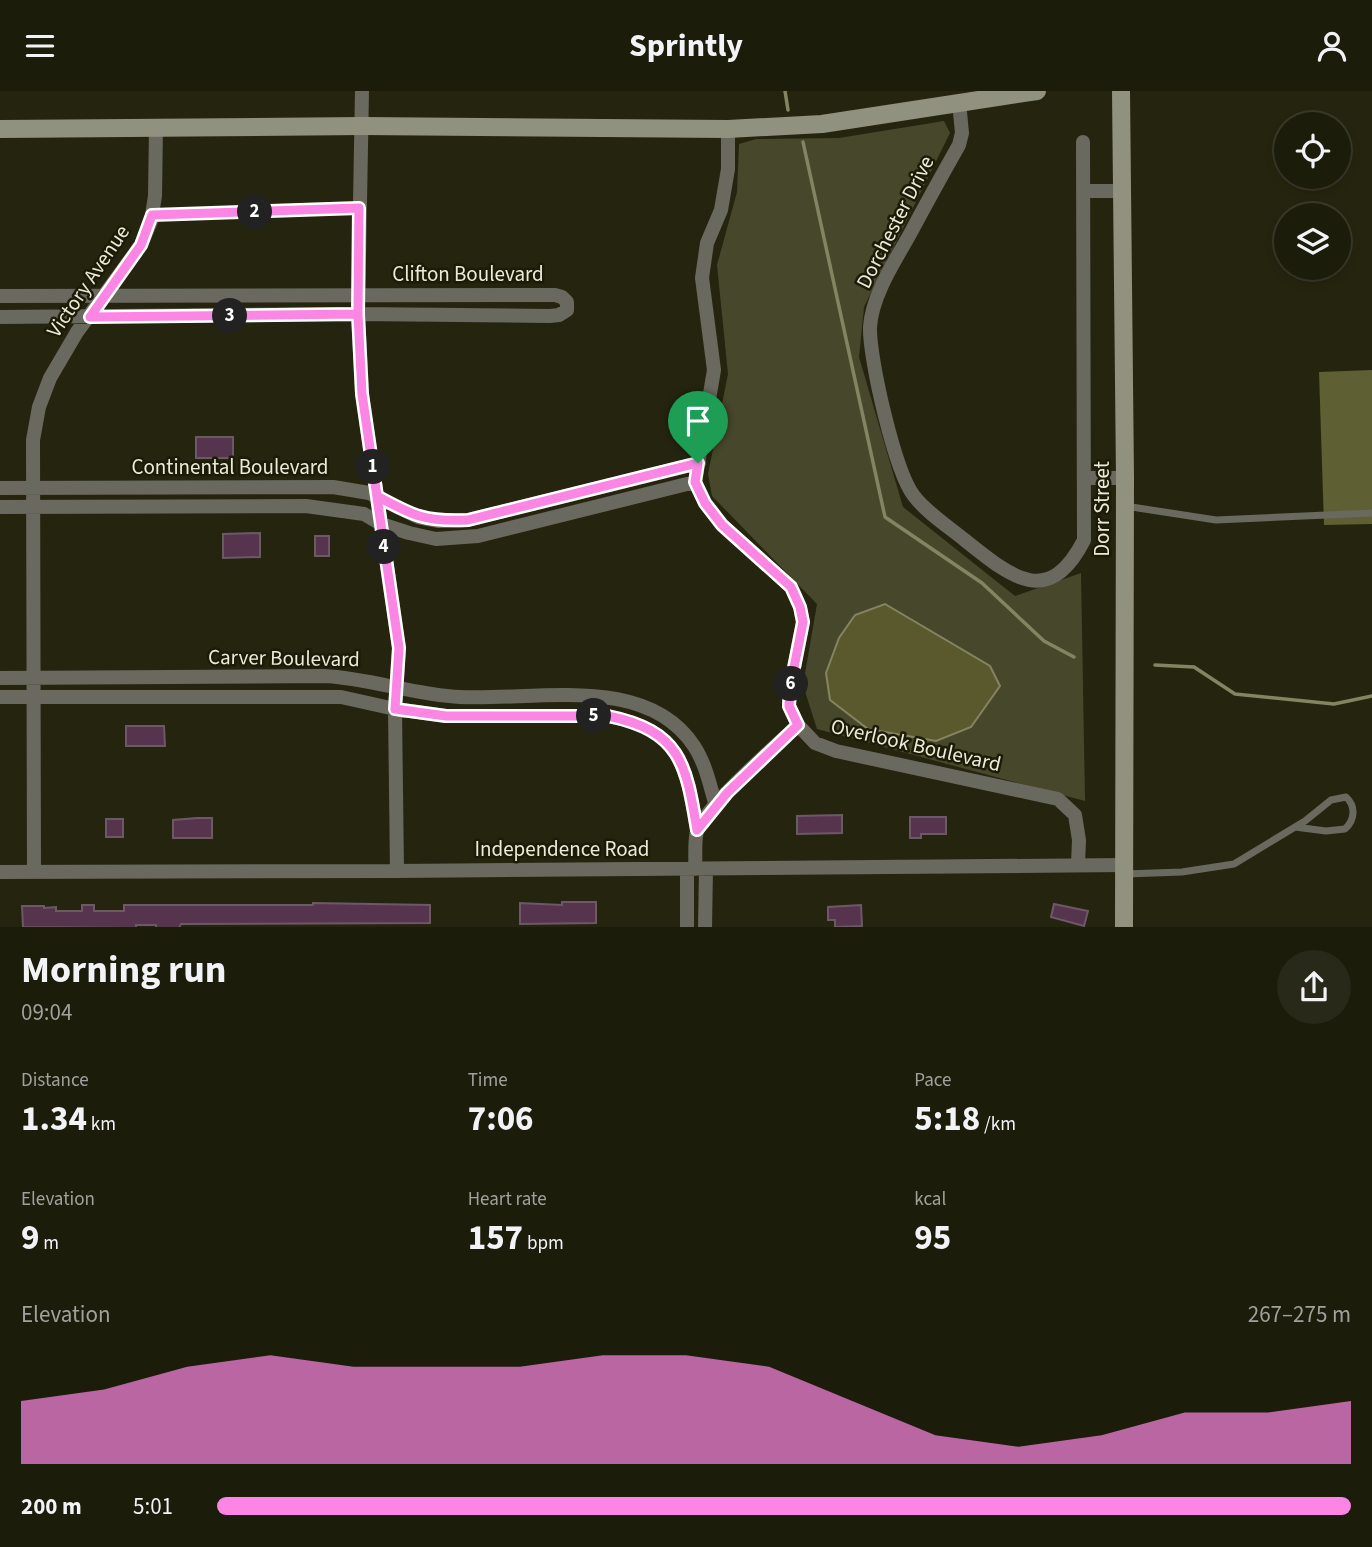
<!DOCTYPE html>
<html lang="en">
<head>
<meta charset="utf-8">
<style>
	body { margin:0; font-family:"Source Sans 3",sans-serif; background:#292919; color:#f1f3f6; height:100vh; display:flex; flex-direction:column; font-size:26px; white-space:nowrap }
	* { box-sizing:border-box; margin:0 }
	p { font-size:23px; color:#a0a19d }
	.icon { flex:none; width:38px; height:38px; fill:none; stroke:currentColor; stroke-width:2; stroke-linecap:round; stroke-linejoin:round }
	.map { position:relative; height:836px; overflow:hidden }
	.drawer { display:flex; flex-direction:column; background:#1c1c0b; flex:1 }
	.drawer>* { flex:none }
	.buttons { position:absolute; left:1274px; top:21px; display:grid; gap:14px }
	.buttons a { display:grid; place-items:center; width:77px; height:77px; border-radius:50%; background:#1c1c0b; box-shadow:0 4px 10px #0003,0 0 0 2px #3a3a2c; font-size:35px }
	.pin { position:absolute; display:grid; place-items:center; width:60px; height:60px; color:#fff; margin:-72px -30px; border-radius:50% 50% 50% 0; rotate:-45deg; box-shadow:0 0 7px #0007 }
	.pin .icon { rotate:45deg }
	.km { position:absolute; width:35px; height:35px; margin:-18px; border-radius:50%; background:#222; color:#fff; font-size:19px; line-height:35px; text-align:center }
	.round { display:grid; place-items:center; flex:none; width:74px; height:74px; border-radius:37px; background:#292919 }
	.summary { display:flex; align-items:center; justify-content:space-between; height:119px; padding:0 21px }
	h1 { font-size:38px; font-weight:700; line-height:52px }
	.metrics { display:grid; grid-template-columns:repeat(3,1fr); gap:10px; height:119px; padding:7px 21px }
	.metrics div { display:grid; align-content:center }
	.metrics b { font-size:35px; font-weight:700 }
	.metrics small { font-size:19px; font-weight:400 }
	.metrics p { font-size:19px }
	.chart { height:196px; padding:14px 21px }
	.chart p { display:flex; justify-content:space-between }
	.chart svg { width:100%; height:126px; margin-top:7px; fill:#fc86e3; opacity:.7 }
	ul { padding:0 21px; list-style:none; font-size:23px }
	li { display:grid; grid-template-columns:112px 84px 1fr; align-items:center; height:52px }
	li i { height:18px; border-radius:9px; background:#fc86e3 }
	header { display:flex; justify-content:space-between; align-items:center; height:91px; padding:0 21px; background:#1c1c0b; font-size:32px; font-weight:700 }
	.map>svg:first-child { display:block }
</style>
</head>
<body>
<header><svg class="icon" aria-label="menu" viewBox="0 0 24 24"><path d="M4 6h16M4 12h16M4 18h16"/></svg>Sprintly<svg class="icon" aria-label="person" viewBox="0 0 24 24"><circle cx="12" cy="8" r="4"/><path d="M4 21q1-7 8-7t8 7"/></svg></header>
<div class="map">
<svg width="1372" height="837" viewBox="0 0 1372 837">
	<rect width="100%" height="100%" fill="#25250f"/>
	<path fill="#47472b" d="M944 30 950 42 864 216 859 266 903 416 1015 505 1081 482 1085 710 817 638 803 594 817 513 712 405 708 383 728 283 717 174 737 101 739 53 756 48 839 47Z"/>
	<path fill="#5f5f34" d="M1372 279V433L1324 434 1319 281Z"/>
	<path fill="#5a592e" stroke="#858462" stroke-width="2" d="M885 513 990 575 1000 595 971 636 936 650 868 638 830 609 826 582 839 547 855 524Z"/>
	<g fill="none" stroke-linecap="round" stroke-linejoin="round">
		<path stroke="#858462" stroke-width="3.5" d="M785 0 788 19
			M803 51 885 426 982 492 1044 550 1074 566
			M1155 574 1194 576 1235 603 1334 613 1372 605"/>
	</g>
	<path fill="#56344e" stroke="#6d5868" stroke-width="2" d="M196 346H233V367H196Z
		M260 442V466L223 467V443Z
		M315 445H329V465H315Z
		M126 635H164L165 655H126Z
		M842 724V742L797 743V725Z
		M910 726H946V743H921V747H910Z
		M197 727H212V747H173V729Z
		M106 728H123V746H106Z
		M562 811H596V832L520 833V812L562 814Z
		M313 812 430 814V832L181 833 179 837H156V834H136V837L23 836 22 815H44V817L56 816V820H82V814H94V820H124V814H313Z
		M1054 813 1088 820 1084 835 1051 826Z
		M861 814 862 835 835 836V829H828V816Z"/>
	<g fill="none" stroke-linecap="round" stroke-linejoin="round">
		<path stroke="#69695f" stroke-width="7" d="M152 124 359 117
			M1125 415 1216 429 1372 422
			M1125 783 1182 781 1234 773 1305 730 1331 709 1346 706C1356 715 1355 729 1345 738L1326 740 1295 736"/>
		<path stroke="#69695f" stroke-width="14" d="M362 0 358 223 362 303 399 557 395 618 397 780
			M959 11 962 42 959 54C942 84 926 113 910 143 895 170 872 204 870 236 869 267 895 381 914 405 927 422 949 436 966 450 1011 486 1049 518 1084 449L1083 51
			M728 38V78L721 119 707 152 702 187 714 279 695 391 705 412 722 434 791 496 800 516 803 531 790 597 789 615 798 634 815 652 836 660 1058 708 1075 724 1079 749 1078 773
			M1084 100H1121
			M0 205 555 204 562 206 567 211V219L559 224 550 225 358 223 0 226
			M1084 387H1125
			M0 397 333 396 369 402 418 426 439 430 468 429 699 372
			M0 416 306 415 364 423 381 433 409 442 436 448 478 445 695 391
			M0 587 324 585C370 587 414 604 460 606 535 610 646 582 694 655 706 673 710 695 716 715
			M0 606H341L395 618 446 625H608C681 640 686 673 697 739
			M687 778V837
			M695 778C696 767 694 751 697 740 704 717 777 654 798 634
			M0 781 397 780 1124 774
			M34 781 33 349 39 316 50 287 77 241 141 154 151 130 155 105 156 37
			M705 837 706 778"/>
		<path stroke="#919180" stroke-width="18" d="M1121 0 1125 387 1124 837
			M0 38 363 35 728 38 822 33 1037 0"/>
	</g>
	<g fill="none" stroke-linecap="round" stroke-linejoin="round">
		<g stroke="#fff" stroke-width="14">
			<path id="route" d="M698 372 468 429C426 431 413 425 377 405L362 303 358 223 359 117 152 124 141 154 90 226 358 223 362 303 399 557 395 618 446 625H608C681 640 686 673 697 739L727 702 798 634 789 615 790 597 803 531 800 516 791 496 722 434 705 412 695 391 698 372"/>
		</g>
		<use href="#route" stroke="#fc86e3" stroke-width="9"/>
	</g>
	<g text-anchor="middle" stroke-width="5" stroke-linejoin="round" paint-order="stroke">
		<g font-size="21" fill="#eaeadc" stroke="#1c1b06">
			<text transform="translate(895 131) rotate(-63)" y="7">Dorchester Drive</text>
			<text x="468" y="190">Clifton Boulevard</text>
			<text transform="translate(88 190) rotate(-56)" y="7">Victory Avenue</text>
			<text x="230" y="383">Continental Boulevard</text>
			<text transform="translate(1102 418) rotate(-90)" y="7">Dorr Street</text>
			<text transform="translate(284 567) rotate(1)" y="7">Carver Boulevard</text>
			<text transform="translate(916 654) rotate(13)" y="7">Overlook Boulevard</text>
			<text x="562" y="765">Independence Road</text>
		</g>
	</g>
</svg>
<div class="buttons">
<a><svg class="icon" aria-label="locate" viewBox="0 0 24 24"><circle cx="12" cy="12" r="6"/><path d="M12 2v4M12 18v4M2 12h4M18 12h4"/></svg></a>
<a><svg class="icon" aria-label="layers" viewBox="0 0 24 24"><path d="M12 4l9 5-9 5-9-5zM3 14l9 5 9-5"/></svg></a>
</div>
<div class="pin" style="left:698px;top:372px;background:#1e9e55"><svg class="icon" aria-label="arrive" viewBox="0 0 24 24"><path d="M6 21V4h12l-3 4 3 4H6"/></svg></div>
<b class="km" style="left:373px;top:376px">1</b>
<b class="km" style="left:255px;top:121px">2</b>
<b class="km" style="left:230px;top:225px">3</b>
<b class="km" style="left:384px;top:456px">4</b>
<b class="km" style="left:594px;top:625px">5</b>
<b class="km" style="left:791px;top:593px">6</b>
</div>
<section class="drawer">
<div class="summary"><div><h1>Morning run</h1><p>09:04</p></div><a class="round"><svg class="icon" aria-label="share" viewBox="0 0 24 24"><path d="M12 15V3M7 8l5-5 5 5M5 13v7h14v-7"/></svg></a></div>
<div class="metrics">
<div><p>Distance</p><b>1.34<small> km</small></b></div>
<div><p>Time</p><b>7:06</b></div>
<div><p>Pace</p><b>5:18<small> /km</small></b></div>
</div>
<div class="metrics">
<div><p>Elevation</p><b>9<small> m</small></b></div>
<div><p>Heart rate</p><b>157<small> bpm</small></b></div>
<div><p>kcal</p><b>95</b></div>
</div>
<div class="chart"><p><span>Elevation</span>267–275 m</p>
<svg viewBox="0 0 160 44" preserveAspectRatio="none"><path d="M0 44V22L10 18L20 10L30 6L40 10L50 10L60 10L70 6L80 6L90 10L100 22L110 34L120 38L130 34L140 26L150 26L160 22V44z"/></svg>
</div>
<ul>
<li><b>200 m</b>5:01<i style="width:100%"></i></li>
</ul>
</section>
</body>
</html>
